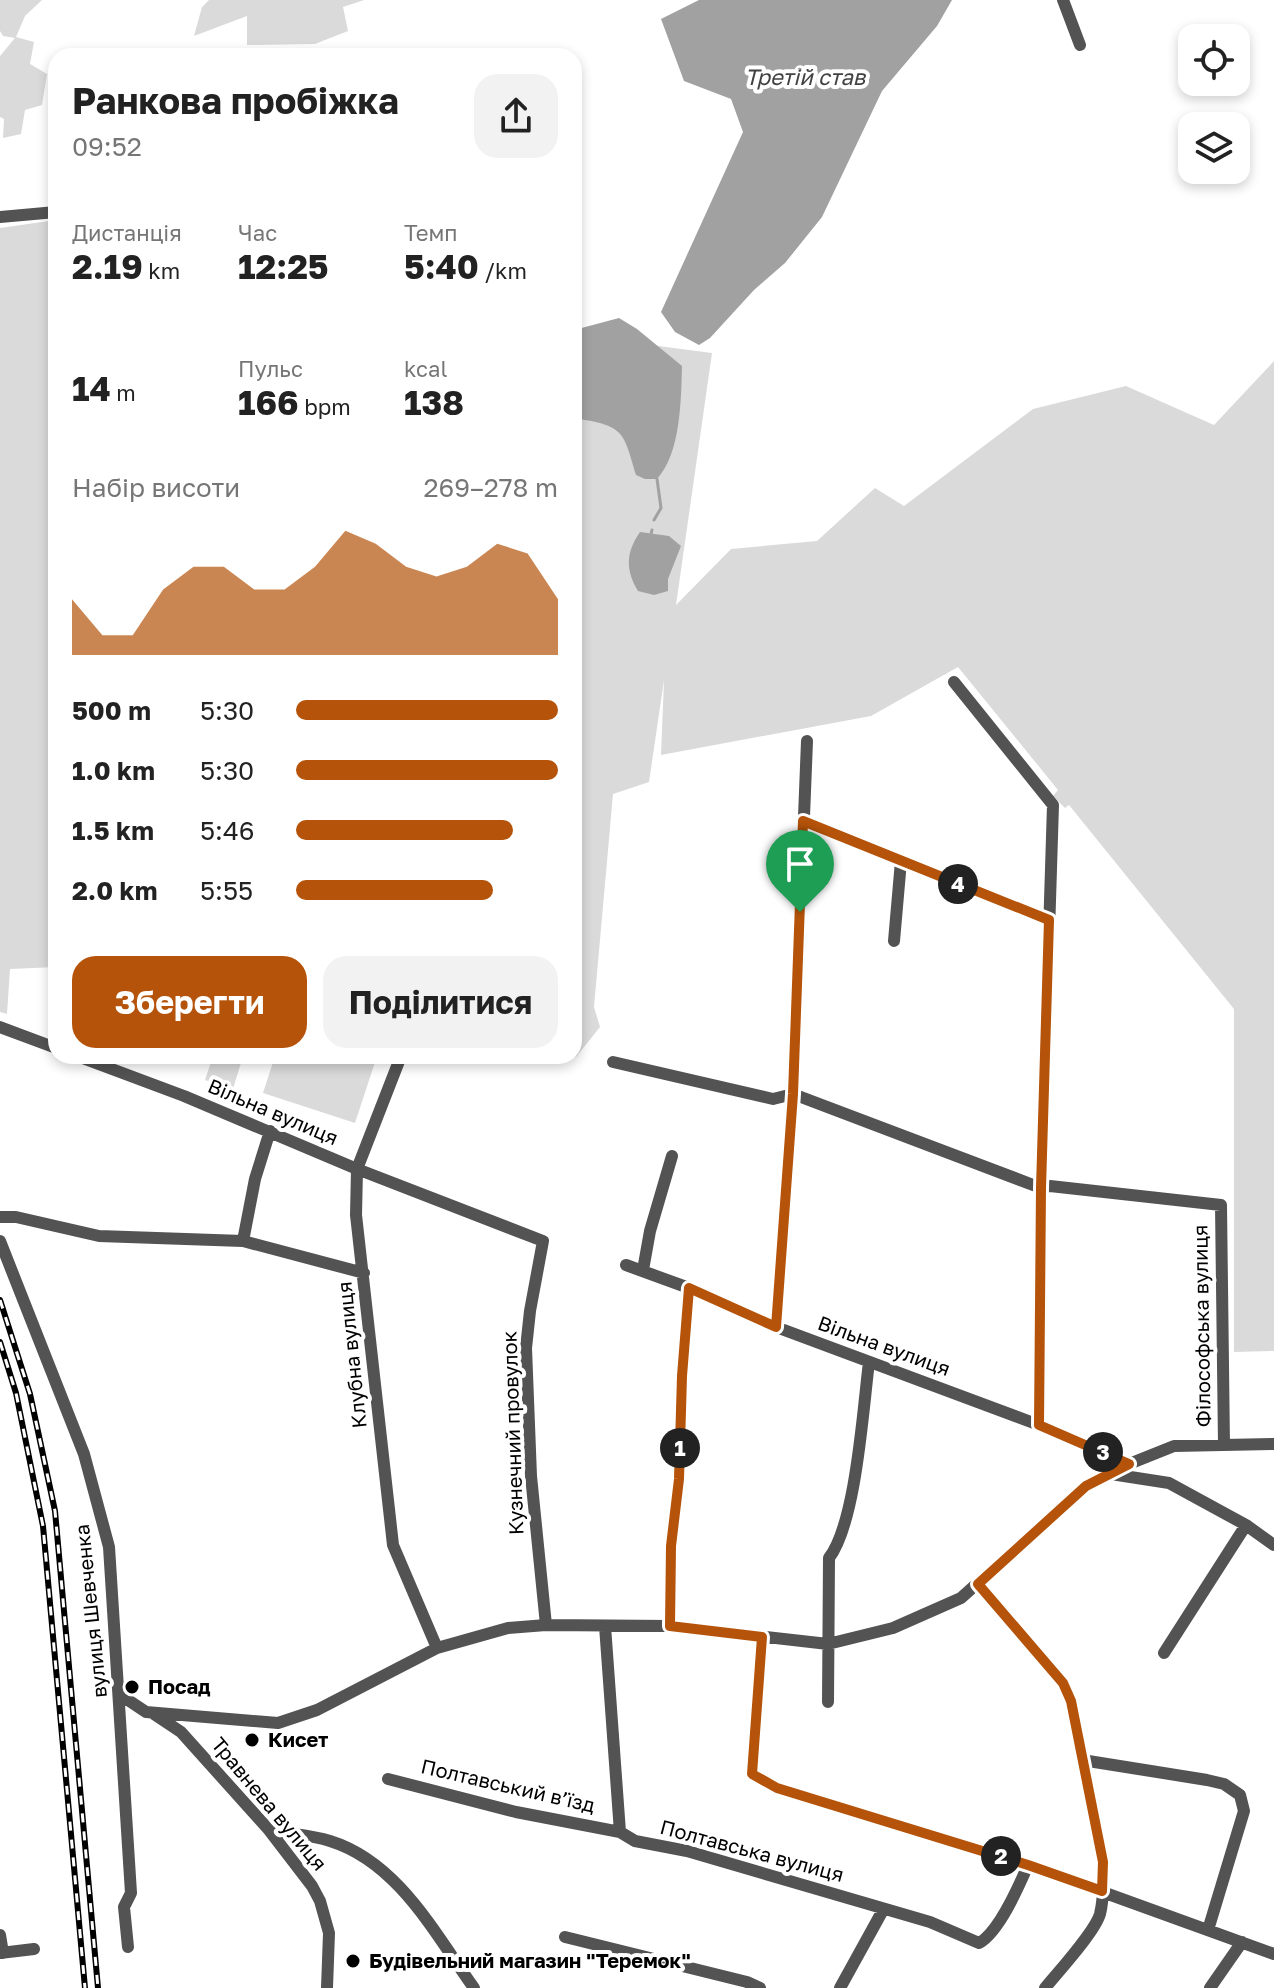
<!DOCTYPE html>
<html lang="uk">
<head>
<meta charset="utf-8">
<style>
	body { margin:0; font-family:"Golos Text",sans-serif; background:#f2f2f2; color:#222; height:100vh; display:flex; flex-direction:column; font-size:30px; white-space:nowrap }
	* { box-sizing:border-box; margin:0 }
	p { font-size:26px; color:#767676 }
	.icon { flex:none; width:44px; height:44px; fill:none; stroke:currentColor; stroke-width:2; stroke-linecap:round; stroke-linejoin:round }
	.map { position:relative; flex:1; overflow:hidden }
	.details { position:absolute; left:48px; top:48px; width:534px; height:1016px; display:flex; flex-direction:column; background:#fff; border-radius:24px; box-shadow:0 4px 12px #0003 }
	.details>* { flex:none }
	.tools { position:absolute; left:1178px; top:24px; display:grid; gap:16px }
	.tools a { display:grid; place-items:center; width:72px; height:72px; border-radius:16px; background:#fff; box-shadow:0 4px 12px #0003; font-size:40px }
	.pin { position:absolute; display:grid; place-items:center; width:68px; height:68px; color:#fff; margin:-82px -34px; border-radius:50% 50% 50% 0; rotate:-45deg; box-shadow:0 0 8px #0007 }
	.pin .icon { rotate:45deg }
	.km { position:absolute; width:40px; height:40px; margin:-20px; border-radius:50%; background:#222; color:#fff; font-size:22px; line-height:40px; text-align:center }
	.round { display:grid; place-items:center; flex:none; width:84px; height:84px; border-radius:24px; background:#f2f2f2 }
	.overview { display:flex; align-items:center; justify-content:space-between; height:136px; padding:0 24px }
	h1 { font-size:36px; font-weight:700; line-height:60px }
	.stats { display:grid; grid-template-columns:repeat(3,1fr); gap:12px; height:136px; padding:8px 24px }
	.stats div { display:grid; align-content:center }
	.stats b { font-size:34px; font-weight:700 }
	.stats small { font-size:22px; font-weight:400 }
	.stats p { font-size:22px }
	.chart { height:224px; padding:16px 24px }
	.chart p { display:flex; justify-content:space-between }
	.chart svg { width:100%; height:144px; margin-top:8px; fill:#b45309; opacity:.7 }
	.cta { display:flex; gap:16px; margin-top:auto; padding:16px 24px }
	.cta a { flex:1; height:92px; border-radius:24px; background:#b45309; color:#fff; font-size:32px; font-weight:700; line-height:92px; text-align:center }
	.cta a+a { background:#f2f2f2; color:#222 }
	ul { padding:0 24px; list-style:none; font-size:26px }
	li { display:grid; grid-template-columns:128px 96px 1fr; align-items:center; height:60px }
	li i { height:20px; border-radius:10px; background:#b45309 }
	.map>svg:first-child { display:block }
</style>
</head>
<body>
<div class="map">
<svg width="1274" height="1988" viewBox="0 0 1274 1988">
	<rect width="100%" height="100%" fill="#fff"/>
	<path fill="#dadada" d="M0 0H42L25 16 16 37 34 42 30 64 47 74 42 105 25 110 21 134 3 138 4 119 0 117V56L15 38 3 36 0 31Z
		M209 0H364L343 7 348 31 315 44 247 45V16L194 36 202 7Z
		M56 220V967L10 969 7 1014 0 1012V228Z
		M574 335 712 353 676 605 731 549 817 541 875 488 904 506 1033 409 1126 386 1214 425 1274 361V1351L1234 1352V1009L1069 805 1065 808 1053 796 1058 790 958 667 871 716 661 755 664 680 649 782 613 794 594 1007 600 1027 576 1057 574 1056Z
		M213 1056H243L233 1089 205 1080Z
		M275 1056H377L355 1123 263 1093Z"/>
	<path fill="#a1a1a1" d="M699 0H952L937 26 882 91 822 217 785 263 754 290 710 338 699 345 675 332 661 312 743 132 731 99 684 81 661 19Z
		M619 318 637 329 682 366C681 399 681 453 657 479H645L636 475C623 429 623 426 574 418V330Z
		M640 532 669 536 681 546 668 579V591L654 595 638 591C625 570 626 552 640 532Z"/>
	<g fill="none" stroke-linecap="round" stroke-linejoin="round">
		<path stroke="#a1a1a1" stroke-width="3" d="M654 520 661 508 657 479
			M651 534 652 530"/>
		<path stroke="#535353" stroke-width="12" d="M1063 0 1080 45
			M0 217 56 212
			M954 682 1053 805 1041 1188 1039 1425
			M803 821 1049 920
			M894 941 901 861
			M0 1027 56 1048
			M77 1056 184 1096 357 1169 543 1241 530 1311 526 1348 531 1476 546 1625
			M401 1056 357 1169 356 1215 393 1545 437 1648
			M613 1062 773 1099 793 1094 1041 1188 1050 1186 1221 1205 1224 1445
			M0 1217H16L99 1236 243 1241 364 1273
			M0 1241 84 1454 109 1547 131 1893 124 1907 128 1947
			M243 1241 255 1179 270 1131
			M626 1265 689 1288 776 1327 1039 1425 1129 1464
			M643 1270 650 1231 672 1156
			M776 1327 793 1094 807 741
			M1111 1474 1169 1483 1246 1525 1274 1545
			M978 1584 1063 1683 1071 1701C1081 1758 1113 1861 1100 1914 1095 1932 1058 1972 1045 1988
			M605 1626 620 1832 635 1841 687 1851 930 1922 979 1943C999 1932 1019 1886 1028 1865
			M670 1626 671 1546 679 1479 682 1376 689 1288
			M762 1637 752 1774 777 1788 1028 1865 1274 1954
			M1164 1653 1246 1525
			M119 1694 146 1712 278 1723 317 1710 437 1648 508 1628 546 1625 670 1626 828 1644 893 1628 961 1598 1086 1486 1129 1464 1174 1446 1274 1444
			M828 1702 829 1558C856 1523 863 1409 869 1362
			M154 1714 181 1732 269 1830 312 1886 320 1901 329 1933 327 1988
			M1082 1760 1207 1780 1224 1784 1240 1795 1244 1811 1208 1930
			M388 1779 516 1812 620 1832
			M269 1830C289 1834 311 1835 330 1841 398 1862 435 1934 474 1988
			M0 1935 3 1953
			M565 1937 747 1982 760 1988
			M0 1953 34 1949
			M840 1988 883 1910
			M1210 1988 1242 1942"/>
		<g stroke="#000" stroke-width="6">
			<path id="rail" d="M0 1300 30 1394 55 1511 98 1988
				M0 1342 16 1393 43 1526 85 1988"/>
		</g>
		<use href="#rail" stroke="#fff" stroke-width="3" stroke-dasharray="9" stroke-linecap="butt"/>
	</g>
	<g fill="none" stroke-linecap="round" stroke-linejoin="round">
		<g stroke="#fff" stroke-width="16">
			<path id="route" d="M803 821 1049 920 1041 1188 1039 1425 1129 1464 1086 1486 978 1584 1063 1683 1071 1701 1103 1862 1102 1891 1028 1865 777 1788 752 1774 762 1637 670 1626 671 1546 679 1479 682 1376 689 1288 776 1327 793 1094Z"/>
		</g>
		<use href="#route" stroke="#b45309" stroke-width="10"/>
	</g>
	<g fill="#000" stroke="#fff" stroke-width="3">
		<circle cx="132" cy="1687" r="8"/>
		<circle cx="252" cy="1740" r="8"/>
		<circle cx="353" cy="1961" r="8"/>
	</g>
	<g text-anchor="middle" stroke-width="8" stroke-linejoin="round" paint-order="stroke">
		<g font-size="20" fill="#000" stroke="#fff">
			<text transform="translate(273 1112) rotate(23)" y="7">Вільна вулиця</text>
			<text transform="translate(1202 1326) rotate(-91)" y="7">Філософська вулиця</text>
			<text transform="translate(884 1346) rotate(20)" y="7">Вільна вулиця</text>
			<text transform="translate(352 1355) rotate(-96)" y="7">Клубна вулиця</text>
			<text transform="translate(513 1433) rotate(-92)" y="7">Кузнечний провулок</text>
			<text transform="translate(91 1611) rotate(-96)" y="7">вулиця Шевченка</text>
			<text transform="translate(508 1786) rotate(13)" y="7">Полтавський в’їзд</text>
			<text transform="translate(269 1804) rotate(50)" y="7">Травнева вулиця</text>
			<text transform="translate(752 1851) rotate(15)" y="7">Полтавська вулиця</text>
		</g>
		<g font-size="20" font-weight="bold" fill="#000" stroke="#fff" text-anchor="start">
			<text x="148" y="1694">Посад</text>
			<text x="268" y="1747">Кисет</text>
			<text x="369" y="1968">Будівельний магазин "Теремок"</text>
		</g>
		<g font-size="22" font-style="italic" fill="#424242" stroke="#fff">
			<text x="805" y="85">Третій став</text>
		</g>
	</g>
</svg>
<div class="tools">
<a><svg class="icon" aria-label="locate" viewBox="0 0 24 24"><circle cx="12" cy="12" r="6"/><path d="M12 2v4M12 18v4M2 12h4M18 12h4"/></svg></a>
<a><svg class="icon" aria-label="layers" viewBox="0 0 24 24"><path d="M12 4l9 5-9 5-9-5zM3 14l9 5 9-5"/></svg></a>
</div>
<div class="pin" style="left:800px;top:912px;background:#1e9e55"><svg class="icon" aria-label="arrive" viewBox="0 0 24 24"><path d="M6 21V4h12l-3 4 3 4H6"/></svg></div>
<b class="km" style="left:680px;top:1448px">1</b>
<b class="km" style="left:1001px;top:1856px">2</b>
<b class="km" style="left:1103px;top:1452px">3</b>
<b class="km" style="left:958px;top:884px">4</b>
<section class="details">
<div class="overview"><div><h1>Ранкова пробіжка</h1><p>09:52</p></div><a class="round"><svg class="icon" aria-label="share" viewBox="0 0 24 24"><path d="M12 15V3M7 8l5-5 5 5M5 13v7h14v-7"/></svg></a></div>
<div class="stats">
<div><p>Дистанція</p><b>2.19<small> km</small></b></div>
<div><p>Час</p><b>12:25</b></div>
<div><p>Темп</p><b>5:40<small> /km</small></b></div>
</div>
<div class="stats">
<div><b>14<small> m</small></b></div>
<div><p>Пульс</p><b>166<small> bpm</small></b></div>
<div><p>kcal</p><b>138</b></div>
</div>
<div class="chart"><p><span>Набір висоти</span>269–278 m</p>
<svg viewBox="0 0 160 44" preserveAspectRatio="none"><path d="M0 44V27L10 38L20 38L30 24L40 17L50 17L60 24L70 24L80 17L90 6L100 10L110 17L120 20L130 17L140 10L150 13L160 27V44z"/></svg>
</div>
<ul>
<li><b>500 m</b>5:30<i style="width:100%"></i></li>
<li><b>1.0 km</b>5:30<i style="width:100%"></i></li>
<li><b>1.5 km</b>5:46<i style="width:83%"></i></li>
<li><b>2.0 km</b>5:55<i style="width:75%"></i></li>
</ul>
<div class="cta"><a>Зберегти</a><a>Поділитися</a></div>
</section>
</div>
</body>
</html>
